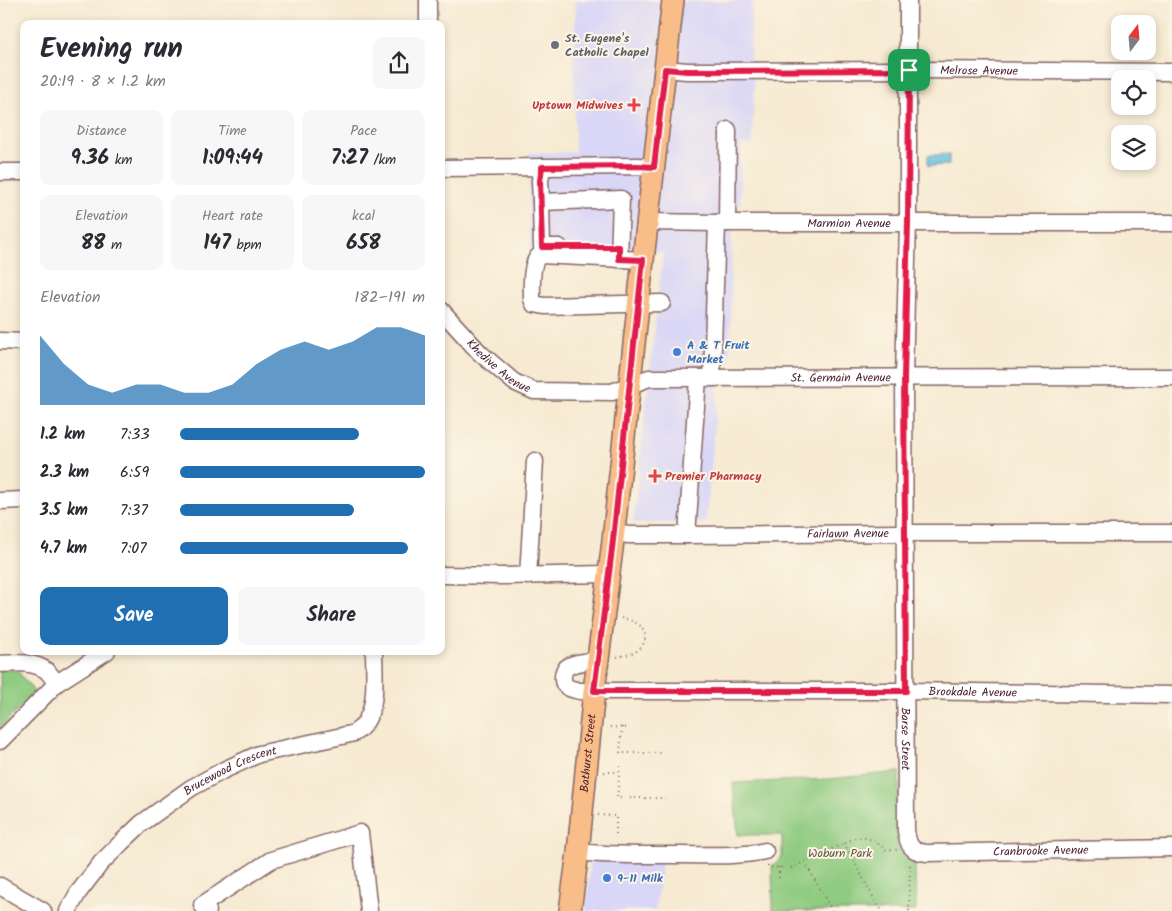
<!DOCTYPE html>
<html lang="en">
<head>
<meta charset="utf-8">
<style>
	body { margin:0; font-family:Kalam,sans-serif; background:#f7f7f7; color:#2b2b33; height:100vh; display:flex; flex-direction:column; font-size:19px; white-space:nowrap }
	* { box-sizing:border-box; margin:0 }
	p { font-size:16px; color:#7c7c81 }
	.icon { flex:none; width:28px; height:28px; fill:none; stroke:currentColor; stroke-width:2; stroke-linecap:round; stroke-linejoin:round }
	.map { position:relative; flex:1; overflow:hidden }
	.drawer { position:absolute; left:20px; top:20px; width:425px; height:635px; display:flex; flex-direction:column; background:#fff; border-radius:10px; box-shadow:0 2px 8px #0003 }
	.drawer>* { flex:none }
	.needle { width:32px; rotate:16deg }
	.tools { position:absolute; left:1111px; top:15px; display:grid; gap:10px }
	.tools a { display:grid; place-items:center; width:45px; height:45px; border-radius:10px; background:#fff; box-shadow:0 2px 8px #0003; font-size:25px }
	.pin { position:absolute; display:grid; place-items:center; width:42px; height:42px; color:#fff; margin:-21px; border-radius:10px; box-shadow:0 2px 8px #0006 }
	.round { display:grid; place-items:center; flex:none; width:52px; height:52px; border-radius:10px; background:#f7f7f7 }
	.summary { display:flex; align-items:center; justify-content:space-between; height:85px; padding:0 20px }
	h1 { font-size:28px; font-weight:600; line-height:38px }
	.stats { display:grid; grid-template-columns:repeat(3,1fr); gap:8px; height:85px; padding:5px 20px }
	.stats div { display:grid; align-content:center; border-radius:10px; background:#f7f7f7; text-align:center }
	.stats b { font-size:21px; font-weight:600 }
	.stats small { font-size:14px; font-weight:400 }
	.stats p { font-size:14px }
	.chart { height:140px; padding:10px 20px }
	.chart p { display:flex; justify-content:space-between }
	.chart svg { width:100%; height:90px; margin-top:5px; fill:#1f6fb2; opacity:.7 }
	.primary-button { display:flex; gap:10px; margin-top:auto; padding:10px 20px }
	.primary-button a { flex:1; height:58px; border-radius:10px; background:#1f6fb2; color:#fff; font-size:20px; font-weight:600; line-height:58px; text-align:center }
	.primary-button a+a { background:#f7f7f7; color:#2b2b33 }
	ul { padding:0 20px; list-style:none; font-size:16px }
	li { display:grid; grid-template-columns:80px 60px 1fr; align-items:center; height:38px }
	li i { height:12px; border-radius:6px; background:#1f6fb2 }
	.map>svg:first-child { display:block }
</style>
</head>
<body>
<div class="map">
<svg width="1172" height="911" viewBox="0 0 1172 911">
	<rect width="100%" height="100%" fill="#fcf5e5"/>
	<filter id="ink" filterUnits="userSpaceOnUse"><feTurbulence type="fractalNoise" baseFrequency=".02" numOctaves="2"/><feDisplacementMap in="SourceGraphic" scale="10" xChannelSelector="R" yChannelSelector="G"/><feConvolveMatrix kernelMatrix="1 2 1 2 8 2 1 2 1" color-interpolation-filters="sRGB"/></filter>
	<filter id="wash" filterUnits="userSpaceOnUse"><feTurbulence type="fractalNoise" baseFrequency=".0096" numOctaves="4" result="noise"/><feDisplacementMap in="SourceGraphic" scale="20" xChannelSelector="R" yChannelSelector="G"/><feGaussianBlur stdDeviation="1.12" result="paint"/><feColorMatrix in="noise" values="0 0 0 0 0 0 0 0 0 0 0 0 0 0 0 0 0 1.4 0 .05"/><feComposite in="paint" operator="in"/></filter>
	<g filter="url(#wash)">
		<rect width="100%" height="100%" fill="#f6ead2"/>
		<path fill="#d9d6f7" d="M576 0H652V1L693 2 752 1 750 59 754 86 752 145 741 144 740 206H732L730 362 717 363V400L706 523H633L663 253 627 251 529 249V153L575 152 574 64Z
			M591 860 662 861 655 911H586Z"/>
		<path fill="#8fcb80" stroke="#6c7556" d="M0 670H17L35 693 0 728Z
			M899 772V797L897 823 898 846 904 856 909 859 915 861 916 911H773L772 866 782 857V835H738L733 783 829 779Z"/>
		<path fill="#5cbcda" stroke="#536e82" d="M949 154V165L928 166V155Z"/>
	</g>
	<g filter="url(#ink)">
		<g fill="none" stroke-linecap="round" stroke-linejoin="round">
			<g stroke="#866665" stroke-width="19">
				<g id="minor">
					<path d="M428 0V24"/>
					<path id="s1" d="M908 0V222L904 377 906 831C908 845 911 852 927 853L1172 848"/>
					<path id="s2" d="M665 69 687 71 909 70 1172 72"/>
					<path d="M542 167 540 181 541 202 621 199 619 259"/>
					<path d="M441 168 638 166 654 167"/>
					<path d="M0 172H24"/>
					<path d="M541 202 542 247H559"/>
					<path id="s3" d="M647 222 717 223H1172"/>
					<path d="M727 223 728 130"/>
					<path d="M643 260 540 255C530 262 532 288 532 299L534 304 545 306 662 303"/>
					<path id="s4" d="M441 310 480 353 514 382 534 391 612 392 649 378 1172 377"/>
					<path d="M0 341 24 342"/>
					<path d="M712 378 717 223"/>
					<path d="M0 501 24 500"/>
					<path id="s5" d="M613 533 629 535H687L904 533H1172"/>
					<path d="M687 535 698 378"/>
					<path d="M441 575 503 576 608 574"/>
					<path d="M528 576 535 461"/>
					<path id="s6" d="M598 658C593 659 588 661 583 662 573 664 563 665 563 677 562 688 571 689 580 691H906L1172 695"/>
					<path d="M0 664C15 663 34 661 47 671 50 674 54 680 57 683"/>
					<path d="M0 741 57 683 107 651"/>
					<path d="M578 852C612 856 646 855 681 855 709 855 737 857 765 851"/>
					<path d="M0 886 43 911"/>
					<path id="s7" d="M68 911 78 893 101 863 121 843 142 823 191 788 224 770 259 754 342 736C346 735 351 734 354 733 380 718 374 677 374 651"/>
					<path d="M208 911 202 905 271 860 360 833 369 911"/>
				</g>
			</g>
			<g stroke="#866665" stroke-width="24">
				<g id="major">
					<path id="s8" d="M570 911 578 852 594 691 612 549 643 260 673 0"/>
				</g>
			</g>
			<path stroke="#866665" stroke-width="2" stroke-dasharray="1 4" stroke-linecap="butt" d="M617 657C625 655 637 654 642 646 644 644 644 641 645 639 647 625 632 620 621 618
				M610 727 630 728
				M622 727 620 753H662
				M620 766 617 798H665
				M604 772H619
				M598 815 616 816V835
				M844 843 878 906 883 911
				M805 862 832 911
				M768 865V867L791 868 855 838C868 836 876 841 885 850H898
				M779 878V867
				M909 911 910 863"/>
			<use href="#minor" stroke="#fff" stroke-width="16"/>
			<use href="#major" stroke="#f8bd88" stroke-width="21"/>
		</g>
	</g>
	<g fill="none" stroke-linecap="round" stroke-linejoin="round" filter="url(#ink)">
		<g stroke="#fff" stroke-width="10">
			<path id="route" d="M665 69 687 71 909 70 908 222 904 377 906 691H594L612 549 643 260 619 259V247H542L540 181 542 167 638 166 654 167Z"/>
		</g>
		<use href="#route" stroke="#e11d48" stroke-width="6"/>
	</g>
	<circle fill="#6b7280" stroke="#fcf5e5" stroke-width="2" cx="555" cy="45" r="5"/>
	<g fill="#e0444e" stroke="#fcf5e5" stroke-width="2">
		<path d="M631.5 97.5h5v5h5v5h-5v5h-5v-5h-5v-5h5z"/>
		<path d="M652.5 468.5h5v5h5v5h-5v5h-5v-5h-5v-5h5z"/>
	</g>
	<g fill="#3f7fe0" stroke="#fcf5e5" stroke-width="2">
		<circle cx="677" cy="352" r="5"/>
		<circle cx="607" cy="878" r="5"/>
	</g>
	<g text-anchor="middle" stroke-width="4" stroke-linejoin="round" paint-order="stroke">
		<g font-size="12" font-weight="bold" fill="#5b616d" stroke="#fcf5e5" text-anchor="start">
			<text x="565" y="42">St. Eugene's<tspan x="565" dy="14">Catholic Chapel</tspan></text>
		</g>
		<g font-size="12" fill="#4a1f2b" stroke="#fcf5e5">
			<text dy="4" stroke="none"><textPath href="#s2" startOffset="314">Melrose Avenue</textPath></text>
			<text dy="4" stroke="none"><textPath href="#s3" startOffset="202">Marmion Avenue</textPath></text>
			<text dy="4" stroke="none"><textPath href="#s4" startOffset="81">Khedive Avenue</textPath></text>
			<text dy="4" stroke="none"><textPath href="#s4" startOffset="434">St. Germain Avenue</textPath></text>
			<text dy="4" stroke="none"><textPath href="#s5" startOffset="235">Fairlawn Avenue</textPath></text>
			<text dy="4" stroke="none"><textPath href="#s6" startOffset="461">Brookdale Avenue</textPath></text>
			<text dy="4" stroke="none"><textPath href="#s1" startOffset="739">Barse Street</textPath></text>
			<text dy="4" stroke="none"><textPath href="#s8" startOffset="159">Bathurst Street</textPath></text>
			<text dy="4" stroke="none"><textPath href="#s7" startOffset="219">Brucewood Crescent</textPath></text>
			<text dy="4" stroke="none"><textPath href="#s1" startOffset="979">Cranbrooke Avenue</textPath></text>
		</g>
		<g font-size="12" font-weight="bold" fill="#be3a42" stroke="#fcf5e5" text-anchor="end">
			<text x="623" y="109">Uptown Midwives</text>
			<text x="665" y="480" text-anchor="start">Premier Pharmacy</text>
		</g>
		<g font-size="12" font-weight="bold" fill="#366cbe" stroke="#fcf5e5" text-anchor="start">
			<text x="687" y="349">A &amp; T Fruit<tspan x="687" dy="14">Market</tspan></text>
			<text x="617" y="882">9-11 Milk</text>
		</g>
		<g font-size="12" fill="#5f5344" stroke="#fcf5e5">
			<text x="840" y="857">Woburn Park</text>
		</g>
	</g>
</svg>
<div class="tools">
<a><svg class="needle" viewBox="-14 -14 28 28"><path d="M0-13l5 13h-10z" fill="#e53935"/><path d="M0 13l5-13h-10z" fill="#7c7c81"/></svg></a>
<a><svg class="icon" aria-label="locate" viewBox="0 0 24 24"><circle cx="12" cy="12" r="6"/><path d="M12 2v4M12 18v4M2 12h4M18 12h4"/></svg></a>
<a><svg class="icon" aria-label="layers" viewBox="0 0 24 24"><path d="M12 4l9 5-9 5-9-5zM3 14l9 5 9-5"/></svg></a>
</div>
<div class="pin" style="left:909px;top:70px;background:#1e9e55"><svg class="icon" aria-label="arrive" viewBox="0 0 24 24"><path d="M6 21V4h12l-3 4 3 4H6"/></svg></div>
<section class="drawer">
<div class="summary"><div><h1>Evening run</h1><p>20:19 · 8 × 1.2 km</p></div><a class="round"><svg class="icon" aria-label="share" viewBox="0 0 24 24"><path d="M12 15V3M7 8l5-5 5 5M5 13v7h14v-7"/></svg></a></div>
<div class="stats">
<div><p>Distance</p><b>9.36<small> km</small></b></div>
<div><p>Time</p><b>1:09:44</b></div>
<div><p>Pace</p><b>7:27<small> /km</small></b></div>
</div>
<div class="stats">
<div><p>Elevation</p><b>88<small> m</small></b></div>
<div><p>Heart rate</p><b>147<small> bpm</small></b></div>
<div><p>kcal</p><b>658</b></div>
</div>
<div class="chart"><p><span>Elevation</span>182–191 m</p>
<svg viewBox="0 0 160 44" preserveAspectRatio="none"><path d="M0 44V10L10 24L20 34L30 38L40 34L50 34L60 38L70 38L80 34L90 24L100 17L110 13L120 17L130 13L140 6L150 6L160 10V44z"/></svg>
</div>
<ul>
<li><b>1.2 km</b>7:33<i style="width:73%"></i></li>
<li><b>2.3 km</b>6:59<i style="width:100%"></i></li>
<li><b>3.5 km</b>7:37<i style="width:71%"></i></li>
<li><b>4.7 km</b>7:07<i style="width:93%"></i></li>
</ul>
<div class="primary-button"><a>Save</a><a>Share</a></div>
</section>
</div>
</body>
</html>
